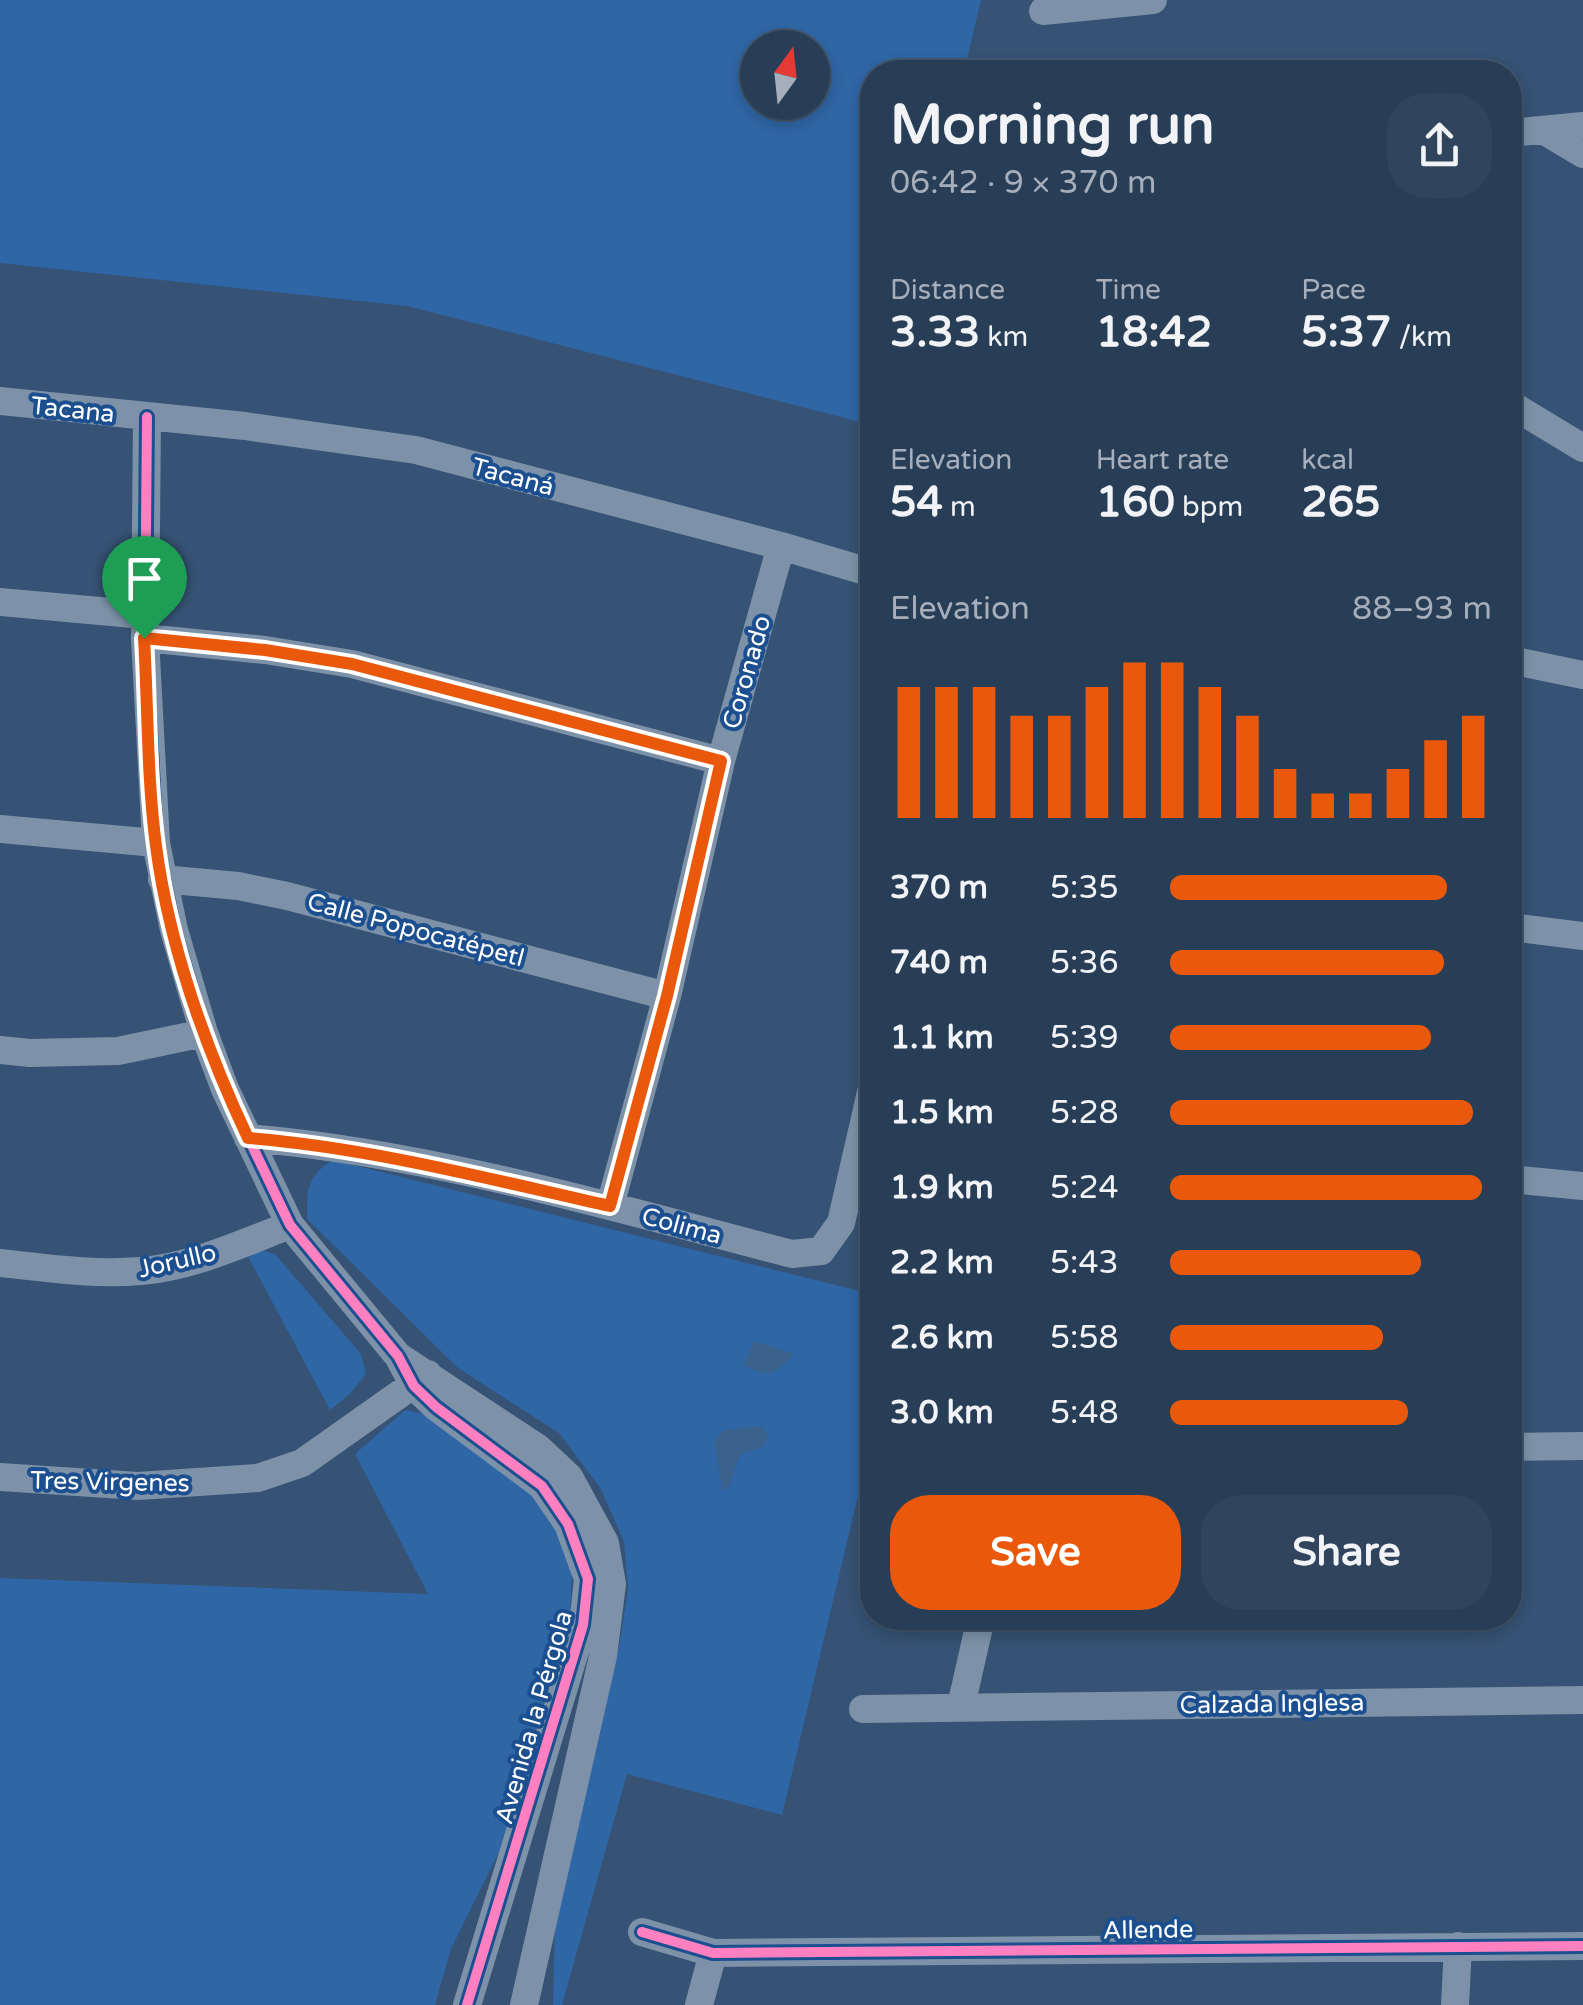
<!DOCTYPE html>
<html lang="en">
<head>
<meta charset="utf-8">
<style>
	body { margin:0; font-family:"Varela Round",sans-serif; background:#30455d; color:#f1f3f6; height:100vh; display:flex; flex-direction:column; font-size:38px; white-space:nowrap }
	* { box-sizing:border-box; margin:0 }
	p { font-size:32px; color:#a5aeba }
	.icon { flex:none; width:55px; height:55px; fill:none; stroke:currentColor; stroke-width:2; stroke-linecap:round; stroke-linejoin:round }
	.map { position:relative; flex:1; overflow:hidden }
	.details { position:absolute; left:860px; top:60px; width:662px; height:1570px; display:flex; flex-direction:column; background:#283e57; border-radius:40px; box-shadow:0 5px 15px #0003,0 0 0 2px #44576d }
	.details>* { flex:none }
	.needle { width:65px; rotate:15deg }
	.fabs { position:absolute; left:740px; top:30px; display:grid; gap:20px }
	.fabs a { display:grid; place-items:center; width:90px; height:90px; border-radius:50%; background:#283e57; box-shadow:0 5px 15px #0003,0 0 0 2px #44576d; font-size:50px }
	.pin { position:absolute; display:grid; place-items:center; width:85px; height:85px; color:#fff; margin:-102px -42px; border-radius:50% 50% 50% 0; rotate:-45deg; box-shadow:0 0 10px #0007 }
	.pin .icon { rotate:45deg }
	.round { display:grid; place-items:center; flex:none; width:105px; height:105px; border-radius:40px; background:#30455d }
	.head { display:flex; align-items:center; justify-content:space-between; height:170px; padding:0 30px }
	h1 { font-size:55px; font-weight:700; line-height:75px }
	.figures { display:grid; grid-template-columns:repeat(3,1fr); gap:15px; height:170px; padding:10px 30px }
	.figures div { display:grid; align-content:center }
	.figures b { font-size:42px; font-weight:700 }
	.figures small { font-size:28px; font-weight:400 }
	.figures p { font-size:28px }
	.chart { height:280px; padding:20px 30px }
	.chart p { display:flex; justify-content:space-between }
	.chart svg { width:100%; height:180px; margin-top:10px; stroke:#ea580c; stroke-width:6 }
	.cta { display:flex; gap:20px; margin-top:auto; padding:20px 30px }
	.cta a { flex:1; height:115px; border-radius:40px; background:#ea580c; color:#fff; font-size:40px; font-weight:700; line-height:115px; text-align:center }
	.cta a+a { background:#30455d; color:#f1f3f6 }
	ul { padding:0 30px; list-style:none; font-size:32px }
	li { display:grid; grid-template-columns:160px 120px 1fr; align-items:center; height:75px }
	li i { height:25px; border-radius:12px; background:#ea580c }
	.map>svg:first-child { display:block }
</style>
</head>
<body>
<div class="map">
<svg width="1583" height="2005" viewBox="0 0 1583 2005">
	<rect width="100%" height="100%" fill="#365274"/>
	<path fill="#2f66a5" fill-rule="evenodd" d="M0 0H981L964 72H872V425L407 306 0 263ZM758 48H812V102H758Z
		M872 461V521L859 517Z
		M333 1160 872 1294V1437L782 1815 627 1774 562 2005H553L556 1880 618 1652 628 1590 624 1542 601 1489 559 1433 458 1368 307 1219C307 1189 306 1177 333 1160Z
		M261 1250 275 1254 361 1354 366 1374 350 1394 330 1410 245 1251Z
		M405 1410 424 1414 537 1497 556 1526 572 1575 570 1613 502 1846 451 1949 435 2005H0V1578L428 1594 355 1454Z"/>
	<path fill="#3b618d" d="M755 1341 794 1354C775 1374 770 1379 743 1365Z
		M761 1426 768 1436 763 1447 740 1454 729 1487 723 1491 714 1442 724 1430Z"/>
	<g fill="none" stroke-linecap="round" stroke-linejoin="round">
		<path stroke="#7d92a8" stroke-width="28" d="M1043 11 1153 0
			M1543 130 1583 154
			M1510 133 1583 126
			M0 401 245 426 416 450 781 546 872 573
			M1510 404 1583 448
			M147 417 145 638 156 843 174 930 204 1033 225 1089 290 1225 398 1356 414 1386 436 1407 542 1486 568 1524 588 1579 583 1625 467 2005
			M0 602 144 615
			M145 638 265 650 352 664 721 761
			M1510 660 1583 675
			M0 829 156 843
			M162 879 238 886 287 896 667 996
			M1510 927 1583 936
			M0 1050 30 1053 118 1051 204 1033
			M248 1138C430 1153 615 1208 792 1254L821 1251 841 1223 872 1088
			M1510 1179 1583 1186
			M610 1206 667 996 721 761 781 546
			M0 1263C47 1268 94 1275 141 1271 192 1267 243 1243 290 1225
			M398 1356 538 1448 569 1477 605 1543 612 1584 603 1656 524 2005
			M1510 1447 1583 1446
			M0 1477 138 1486 258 1478 302 1463 428 1374
			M961 1706 981 1618
			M863 1709 1583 1700
			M642 1932 713 1953 1583 1946
			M699 2005 713 1953
			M1455 2005 1458 1946"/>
		<g stroke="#1b4f8f" stroke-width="16">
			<path id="cycleway" d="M147 417 145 638 156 843 174 930 204 1033 225 1089 290 1225 398 1356 414 1386 436 1407 542 1486 568 1524 588 1579 583 1625 467 2005
				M642 1932 713 1953 1583 1946"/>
		</g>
		<use href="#cycleway" stroke="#ff80c0" stroke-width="10"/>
	</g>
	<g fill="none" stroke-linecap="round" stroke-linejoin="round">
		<g stroke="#fff" stroke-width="20">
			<path id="route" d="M144 638 265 650 352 664 721 761 667 996 610 1206C489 1179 371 1148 248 1138 206 1049 169 945 156 846 147 778 148 707 144 638Z"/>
		</g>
		<use href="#route" stroke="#ea580c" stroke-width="12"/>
	</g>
	<g text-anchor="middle" stroke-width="8" stroke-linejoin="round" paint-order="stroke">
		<g font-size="25" fill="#fff" stroke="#1b4f8f">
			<text transform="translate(73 409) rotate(6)" y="9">Tacana</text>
			<text transform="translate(513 476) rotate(15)" y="9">Tacaná</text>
			<text transform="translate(746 672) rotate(-74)" y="9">Coronado</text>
			<text transform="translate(416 929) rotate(15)" y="9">Calle Popocatépetl</text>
			<text transform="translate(682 1225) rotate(15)" y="9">Colima</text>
			<text transform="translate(177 1260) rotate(-13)" y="9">Jorullo</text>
			<text transform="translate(110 1481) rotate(1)" y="9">Tres Virgenes</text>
			<text transform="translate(1272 1703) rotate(-1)" y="9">Calzada Inglesa</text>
			<text transform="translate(533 1717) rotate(-74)" y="9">Avenida la Pérgola</text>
			<text transform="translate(1148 1929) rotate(-1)" y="9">Allende</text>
		</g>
	</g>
</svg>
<div class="fabs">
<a><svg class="needle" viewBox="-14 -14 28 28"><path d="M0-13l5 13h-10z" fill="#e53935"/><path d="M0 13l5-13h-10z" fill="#a5aeba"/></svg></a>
</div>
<div class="pin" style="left:144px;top:638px;background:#1e9e55"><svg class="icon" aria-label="arrive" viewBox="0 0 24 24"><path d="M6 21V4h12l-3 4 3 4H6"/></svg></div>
<section class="details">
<div class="head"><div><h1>Morning run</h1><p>06:42 · 9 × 370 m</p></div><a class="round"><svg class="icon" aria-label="share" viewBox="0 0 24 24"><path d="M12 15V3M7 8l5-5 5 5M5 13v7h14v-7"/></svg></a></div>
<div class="figures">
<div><p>Distance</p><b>3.33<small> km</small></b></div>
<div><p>Time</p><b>18:42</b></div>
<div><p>Pace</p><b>5:37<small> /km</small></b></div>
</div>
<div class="figures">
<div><p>Elevation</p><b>54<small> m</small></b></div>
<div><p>Heart rate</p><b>160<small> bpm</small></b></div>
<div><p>kcal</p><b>265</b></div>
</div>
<div class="chart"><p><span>Elevation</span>88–93 m</p>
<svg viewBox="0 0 160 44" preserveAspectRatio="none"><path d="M5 44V12M15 44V12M25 44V12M35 44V19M45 44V19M55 44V12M65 44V6M75 44V6M85 44V12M95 44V19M105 44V32M115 44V38M125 44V38M135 44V32M145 44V25M155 44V19"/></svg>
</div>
<ul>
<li><b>370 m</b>5:35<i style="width:86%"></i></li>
<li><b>740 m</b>5:36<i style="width:85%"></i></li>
<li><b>1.1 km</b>5:39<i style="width:81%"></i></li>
<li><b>1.5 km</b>5:28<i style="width:94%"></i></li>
<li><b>1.9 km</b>5:24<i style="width:97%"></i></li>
<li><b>2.2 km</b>5:43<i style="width:78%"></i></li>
<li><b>2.6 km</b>5:58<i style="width:66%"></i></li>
<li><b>3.0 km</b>5:48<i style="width:74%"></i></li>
</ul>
<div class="cta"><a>Save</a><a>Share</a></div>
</section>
</div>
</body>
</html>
